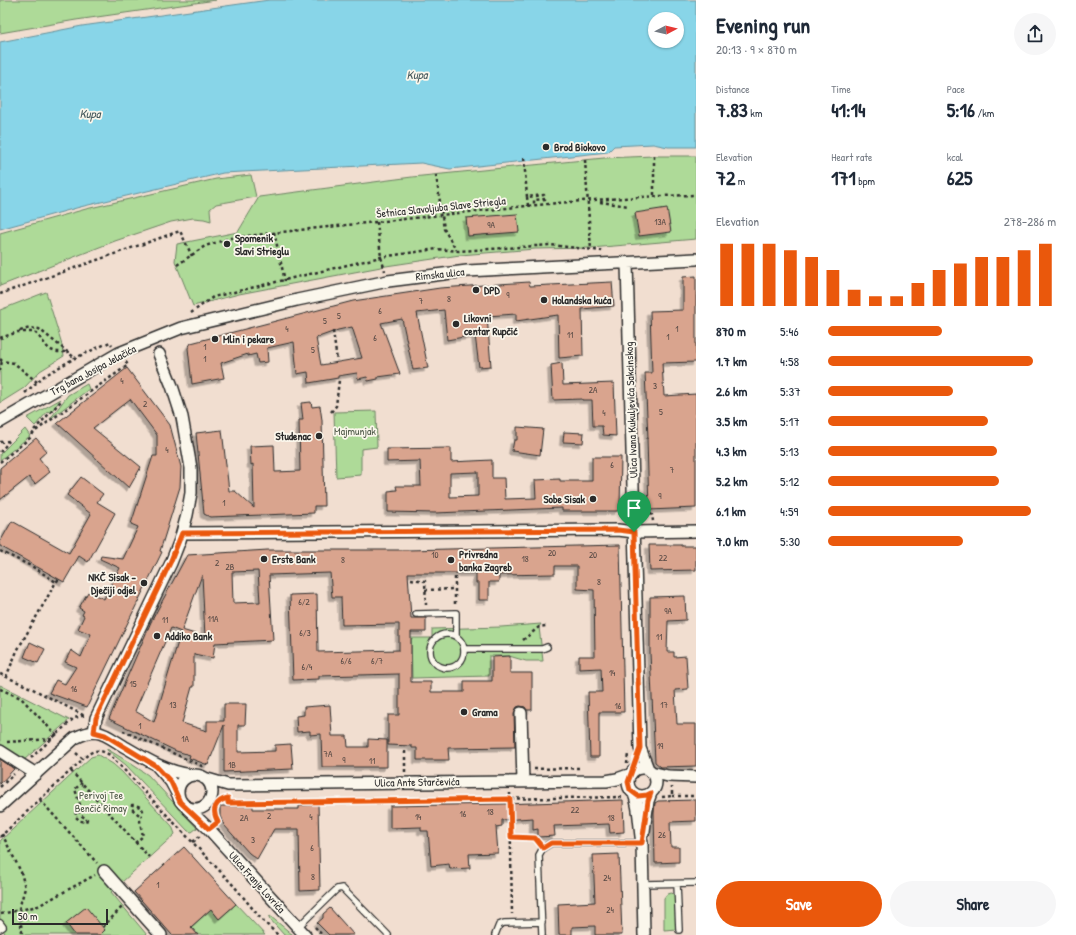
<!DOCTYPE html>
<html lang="en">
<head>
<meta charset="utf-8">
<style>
	body { margin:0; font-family:"Patrick Hand",sans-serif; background:#f6f6f7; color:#1f2937; height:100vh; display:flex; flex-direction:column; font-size:15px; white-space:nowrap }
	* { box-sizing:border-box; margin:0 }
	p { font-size:13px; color:#747a83 }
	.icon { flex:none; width:22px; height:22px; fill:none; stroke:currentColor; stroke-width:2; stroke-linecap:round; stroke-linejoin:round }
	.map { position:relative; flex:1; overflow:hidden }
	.drawer { display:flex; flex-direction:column; background:#fff; width:380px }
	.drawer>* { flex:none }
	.needle { width:26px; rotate:83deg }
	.controls { position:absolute; left:648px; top:12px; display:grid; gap:8px }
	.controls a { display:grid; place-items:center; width:36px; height:36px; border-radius:50%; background:#fff; box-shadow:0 1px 3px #0004; font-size:20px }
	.scale { position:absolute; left:12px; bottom:10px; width:96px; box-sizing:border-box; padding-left:4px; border:2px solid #2b2b2b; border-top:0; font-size:11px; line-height:14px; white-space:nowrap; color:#2b2b2b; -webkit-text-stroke:3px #fbf7ec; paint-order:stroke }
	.pin { position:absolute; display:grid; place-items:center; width:34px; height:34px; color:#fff; margin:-41px -17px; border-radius:50% 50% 50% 0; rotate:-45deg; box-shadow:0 0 4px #0007 }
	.pin .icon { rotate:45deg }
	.round { display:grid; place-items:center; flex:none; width:42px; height:42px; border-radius:21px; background:#f6f6f7 }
	.head { display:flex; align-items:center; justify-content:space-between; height:68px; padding:0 20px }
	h1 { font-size:22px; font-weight:800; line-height:30px }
	.metrics { display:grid; grid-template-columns:repeat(3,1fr); gap:6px; height:68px; padding:4px 20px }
	.metrics div { display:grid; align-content:center }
	.metrics b { font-size:20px; font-weight:800 }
	.metrics small { font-size:11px; font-weight:400 }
	.metrics p { font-size:11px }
	.chart { height:112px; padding:8px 20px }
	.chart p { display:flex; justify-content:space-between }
	.chart svg { width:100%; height:72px; margin-top:4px; stroke:#ea580c; stroke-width:6 }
	.action { display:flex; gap:8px; margin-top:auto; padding:8px 20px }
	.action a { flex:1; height:46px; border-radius:24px; background:#ea580c; color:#fff; font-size:16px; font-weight:800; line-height:46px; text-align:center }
	.action a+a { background:#f6f6f7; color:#1f2937 }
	ul { padding:0 20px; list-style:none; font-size:13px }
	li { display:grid; grid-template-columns:64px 48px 1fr; align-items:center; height:30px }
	li i { height:10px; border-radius:5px; background:#ea580c }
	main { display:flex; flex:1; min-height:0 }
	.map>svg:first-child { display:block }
</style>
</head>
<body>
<main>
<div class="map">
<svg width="696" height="935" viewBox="0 0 696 935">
	<defs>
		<filter id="shadow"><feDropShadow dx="-3.5" dy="3.5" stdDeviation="0" flood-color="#0004"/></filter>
	</defs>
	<rect width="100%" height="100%" fill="#f1ded0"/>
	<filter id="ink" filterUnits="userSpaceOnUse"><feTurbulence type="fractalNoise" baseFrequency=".025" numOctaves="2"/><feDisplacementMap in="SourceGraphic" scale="8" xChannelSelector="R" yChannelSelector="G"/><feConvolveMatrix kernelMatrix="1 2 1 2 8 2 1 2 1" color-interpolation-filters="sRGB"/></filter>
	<g filter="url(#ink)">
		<path fill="#aeda98" stroke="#6c8262" d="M0 0H216L76 20 0 33Z
			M654 156H696V239L591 248 535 249 460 255 386 266 239 294 193 306 175 261 177 244 238 232 259 197 412 177 604 158Z
			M251 175 256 197 216 204 210 209 211 221 204 219 193 218 171 222 115 241 0 286V233L86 209 216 179Z
			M46 292 61 341 64 356 40 371 24 388 0 403V310Z
			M87 384 89 389 50 419 68 395Z
			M61 399 50 413 48 411 35 426 27 418Z
			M376 411 377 447 361 449V475L336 477 334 412Z
			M25 429 30 436 0 460V454Z
			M541 624 539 627 543 661H526L509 656H489V676L412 678 411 638H432V629L501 627Z
			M0 685 69 720 24 760 0 745Z
			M107 749 127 761 148 775 197 828 192 832 188 831 126 765 107 750Z
			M98 755 113 764 122 772 172 826 175 834 111 892 147 935H6L0 925V841L91 757Z
			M672 893 676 897 677 929 664 930V898L667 894Z
			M236 904 265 935H198L191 927 211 909 219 919Z
			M270 916 293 935H284L269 918Z"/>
		<path fill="#88d5e8" stroke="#63919c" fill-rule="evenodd" d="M269 0H696V147H668L653 144 614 146 608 152 450 169 421 163 223 173 80 207 0 229V42L82 26ZM655 19H677V41H655Z"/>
		<path fill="#d9a48e" stroke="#2b2b2b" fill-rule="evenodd" filter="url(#shadow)" d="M667 208 671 232 639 236 635 213Z
			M517 214 519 232 468 236 466 218Z
			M696 276V362L662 363 664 396 696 394V508L649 510 647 438H648L645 373H652L650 311 683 310V277Z
			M529 282 530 286 612 282 614 306 582 309 583 356 559 358 558 315 516 321V314L487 316 491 366 479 367 475 335 447 340 444 310 417 313 428 368 413 370 402 319 381 323 400 374 378 377V379L368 381 367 377 358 379 357 373 338 376V378L309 383 308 372 297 374 294 342 267 348 268 362 258 363 256 354 248 356V354L221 363 224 378 192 384 188 348 191 343 353 301 440 288ZM352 327 362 358 321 365 316 338 338 330Z
			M562 363 563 385 614 383 616 436 603 435 602 426H593L592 400H582V399L553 400 551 365Z
			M127 368 170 425 181 467 180 487 160 551 162 552 87 707 49 693 56 680 65 684 76 667 65 662 71 650 81 657 91 634 78 629 84 616 82 615 84 611 79 608 88 592 104 599 120 568 100 559 101 556 123 559 138 527 131 524 153 456H157V435L130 399 93 428 141 467 129 488 57 423Z
			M311 402 312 407 320 406 322 420 324 506H314V513L210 517 204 514 196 433 222 430 229 491H235L254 508 253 464 251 465 250 446 274 445 275 472 300 471 299 420H303L301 403Z
			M517 427 543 429 540 455 512 451 514 440H517Z
			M564 432 584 433 583 443 563 442Z
			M36 438 47 451 39 458 50 472 35 484 29 477 0 500V468Z
			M451 448V462L492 460V478H504L505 499 536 498 535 480 560 479V481H592V457H621L620 508 617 511H562V508L435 513 388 512V491L397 490 396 486H421L420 461 387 462V449ZM478 472V496L450 497V473Z
			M81 477 103 494 97 502 115 513 88 562 79 556 64 582 0 546V542L12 521 69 553 91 514 67 495Z
			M620 545 624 712H599V757H590L588 692H602L601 668 579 669V656H595L594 590 577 589V566H555V574L499 575V582H489V600H479V583H476V573H408L411 618H426V632H411V682H431V692H464V681H492V657L510 656V673H532V710H527L525 707 520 706 517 707 514 713 515 747 448 748 449 760H417V748H412V746L388 745V715H399V674L319 676V679L293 680 290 595 317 594 318 652 399 650V624L342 625 341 597H332L330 573 269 575 273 640 215 643 213 658 194 654V687H192L182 723 207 731V721H224V704H246L245 725H238V752L275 751V745L291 744 293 769 224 772V725L208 765 189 758 190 755 176 751 109 719 151 622 187 555 268 550H407ZM258 571 260 602 233 603 232 572ZM202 575 205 637 182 630ZM171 628 181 632 154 722 135 711Z
			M649 545H681V546H696V570L650 571Z
			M685 596 686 620 668 621 667 652H674V657L686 656 688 689 675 690 677 724H696V766L661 767 655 762 650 653V597Z
			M30 642 45 649 38 663 24 657Z
			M330 705 332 736H347L348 747H368V739L387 740V767H322L321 734 310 735V731L297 732 296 716 304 715V707Z
			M0 759 14 769 0 784Z
			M623 800 624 832 610 833 609 824 554 826 555 836 538 837V829L533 830V818L502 820V826L496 827 498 853 469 854 470 868 450 869 449 864 431 866 428 831H421V827L390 828V806L502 804Z
			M696 800V821L670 822 671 847H679V862L655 863 654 812 655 803 658 801Z
			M318 804 320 890 300 891 299 829H274L257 859 249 853 224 825 220 816V806H253V809H299V806Z
			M184 847 236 904 219 919 211 909 191 927 198 935H172L134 892Z
			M619 854 622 935H595V926L572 927V935H559L558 904 595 902 593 855Z
			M86 907 105 930 100 935H75L66 923Z
			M330 908 354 935H329L317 923 323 918V914Z"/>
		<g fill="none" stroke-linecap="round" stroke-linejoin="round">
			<g stroke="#2b2b2b" stroke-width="8">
				<path id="lane" d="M416 614 456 613V636
					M430 651a17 17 0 1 1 34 0a17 17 0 1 1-34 0Z
					M464 649H542L547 647
					M643 884 696 883
					M677 884 679 930
					M0 923 3 927 0 929
					M298 927 337 889 342 888 388 935
					M495 935 499 925 504 923 542 922
					M542 935 539 855 543 848 551 843H642"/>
			</g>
			<g stroke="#2b2b2b" stroke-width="14">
				<path id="street" d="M627 263 640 748 648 769
					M0 422 119 353 181 328 297 300 388 281 467 271 696 259
					M182 533 618 530 634 532 696 531
					M521 713 523 782
					M94 732 96 718 171 563 180 540 187 515 191 493V468L182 417 172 386 159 354
					M0 751 36 774
					M157 766 171 782 177 793
					M628 782a14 14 0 1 1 28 0a14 14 0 1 1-28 0Z
					M651 772 668 776 696 777
					M178 792a17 17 0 1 1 34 0a17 17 0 1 1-34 0Z
					M204 778 228 785 606 781 617 779 631 774
					M634 794C640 808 639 827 642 843L644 935
					M0 806 75 738C81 735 87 732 95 732 106 733 116 742 125 747 147 760 167 772 192 775
					M187 808 209 829 305 935
					M644 831 648 801 651 793
					M104 871 161 935"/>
			</g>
			<path stroke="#2b2b2b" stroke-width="2.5" stroke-dasharray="3 3" stroke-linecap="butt" d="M654 156V196
				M524 158 527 197 544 195 545 199 534 200V205
				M585 160 591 250
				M436 175 444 229 456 250
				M527 197 528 206
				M600 202 629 206
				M377 222 381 257 385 271
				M274 232 285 281
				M177 265 205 246 231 238C279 232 328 227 376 222 482 211 589 197 696 195
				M0 294 180 231 192 256
				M191 313 213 297 381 257 437 249 459 251 551 245 602 251
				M20 331 30 328 39 329 75 358
				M333 331 337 361
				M0 338 18 332H35C50 348 45 353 69 352
				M0 359 2 361 14 363 37 382
				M0 371 2 361
				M25 393 44 376 75 358 110 342 112 345
				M331 412 336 406 339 380
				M34 430 62 400
				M0 442 9 441
				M0 452 6 445 9 441
				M0 462 30 438 34 432 48 422 128 365 125 361
				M645 510 652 515 653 521
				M0 551 33 567 56 582
				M455 577V605
				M411 579 425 581 426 605
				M425 590 455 589
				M523 640 539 627 546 626
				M0 674 29 687 83 715
				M6 677 17 651 56 582 59 579
				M0 689 21 698 57 736
				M123 731 204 767
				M7 742 52 739
				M405 751V772
				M76 753 83 759C92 750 98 748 110 755L234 886 262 920 278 935
				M31 758 74 718 86 715
				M627 764 628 753H629
				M534 769 581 768
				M71 771 149 857
				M0 787 14 774
				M510 793 512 914
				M672 796H696
				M662 797 672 796V787
				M228 798V803L623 797
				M40 800 97 863
				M78 811 82 816 87 819 86 822 80 821 75 816 76 812 81 808 75 789 82 783
				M216 819C212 808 218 801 228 798
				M2 834 21 872 25 888 19 909 22 932 21 935
				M0 837 83 759
				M511 837 535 838 538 842
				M193 842 201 835
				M135 843 143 836C142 831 140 824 140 819 141 817 142 815 143 813 144 807 136 805 132 805V809L138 814 142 815
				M1 914 38 906 95 875
				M103 927 122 907
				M315 927 322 935"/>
			<use href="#lane" stroke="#fbf7ec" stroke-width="5.5"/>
			<use href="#street" stroke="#fbf7ec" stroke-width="11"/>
		</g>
	</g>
	<g fill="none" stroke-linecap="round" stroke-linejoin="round" filter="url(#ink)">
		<g stroke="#fff" stroke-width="8">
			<path id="route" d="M618 530 634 532 640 748 628 782 630 790 638 796 647 795 651 793 648 801 642 843H551L543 848 535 838 511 837 510 799 228 803V798C215 801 211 810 218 822L209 829 180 802 171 782 156 766 105 735 94 732 96 718 170 563 182 533Z"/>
		</g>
		<use href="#route" stroke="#ea580c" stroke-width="5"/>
	</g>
	<g fill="#2b2b2b" stroke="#fbf7ec" stroke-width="1.5">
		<circle cx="546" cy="147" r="4"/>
		<circle cx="227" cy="244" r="4"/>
		<circle cx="476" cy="290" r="4"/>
		<circle cx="544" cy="300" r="4"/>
		<circle cx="456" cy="324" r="4"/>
		<circle cx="215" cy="339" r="4"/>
		<circle cx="319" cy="436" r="4"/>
		<circle cx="593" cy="499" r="4"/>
		<circle cx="264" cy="559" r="4"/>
		<circle cx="451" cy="560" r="4"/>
		<circle cx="144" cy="583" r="4"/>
		<circle cx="157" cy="636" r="4"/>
		<circle cx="464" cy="712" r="4"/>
	</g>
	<g text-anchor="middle" stroke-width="3.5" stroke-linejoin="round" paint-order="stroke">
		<g font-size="9" fill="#564944">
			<text x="660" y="225">13A</text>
			<text x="491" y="228">9A</text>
			<text x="508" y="298">9</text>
			<text x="449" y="302">8</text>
			<text x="421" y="304">7</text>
			<text x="380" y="314">6</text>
			<text x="339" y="319">5</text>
			<text x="325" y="324">5</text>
			<text x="287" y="332">4</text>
			<text x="677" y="332">1</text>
			<text x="570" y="338">11</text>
			<text x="668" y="340">1</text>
			<text x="375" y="341">6</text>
			<text x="205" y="350">1</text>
			<text x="313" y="353">5</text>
			<text x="205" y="362">1</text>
			<text x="122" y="384">4</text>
			<text x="655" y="389">3</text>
			<text x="593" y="393">2A</text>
			<text x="145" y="407">2</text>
			<text x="661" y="415">5</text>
			<text x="604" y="416">4</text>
			<text x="167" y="453">4</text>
			<text x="612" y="468">6</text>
			<text x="672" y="473">7</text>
			<text x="660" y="499">9</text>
			<text x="224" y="506">1</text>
			<text x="552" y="556">20</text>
			<text x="435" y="558">10</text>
			<text x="593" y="558">20</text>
			<text x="663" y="561">22</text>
			<text x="525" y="562">18</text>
			<text x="343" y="563">8</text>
			<text x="217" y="566">2</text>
			<text x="230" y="570">2B</text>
			<text x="599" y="585">8</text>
			<text x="304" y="605">6/2</text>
			<text x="668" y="614">9A</text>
			<text x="213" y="622">11A</text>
			<text x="165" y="623">11</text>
			<text x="305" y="636">6/3</text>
			<text x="659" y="640">11</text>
			<text x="346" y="664">6/6</text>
			<text x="377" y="664">6/7</text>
			<text x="307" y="670">6/4</text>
			<text x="612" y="676">14</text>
			<text x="133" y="687">15</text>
			<text x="74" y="692">16</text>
			<text x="173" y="708">13</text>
			<text x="664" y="708">17</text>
			<text x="618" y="709">16</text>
			<text x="140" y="729">1</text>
			<text x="185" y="742">1A</text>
			<text x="660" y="749">19</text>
			<text x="328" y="757">7A</text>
			<text x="344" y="763">9</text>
			<text x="372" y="764">11</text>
			<text x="232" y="768">1B</text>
			<text x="575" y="813">22</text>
			<text x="490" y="815">18</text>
			<text x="463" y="817">16</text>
			<text x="269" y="819">2</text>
			<text x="311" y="820">4</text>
			<text x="418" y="820">14</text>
			<text x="244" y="821">2A</text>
			<text x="611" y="821">18</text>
			<text x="662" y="838">26</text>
			<text x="253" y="843">3</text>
			<text x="312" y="851">6</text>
			<text x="313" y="880">8</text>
			<text x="607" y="881">24</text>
			<text x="158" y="888">1</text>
			<text x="610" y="913">24</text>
		</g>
		<g font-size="11" font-weight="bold" fill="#2b2b2b" stroke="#fbf7ec" text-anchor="start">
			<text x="554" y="151">Brod Biokovo</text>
			<text x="235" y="242">Spomenik<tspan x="235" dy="13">Slavi Strieglu</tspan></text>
			<text x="484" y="294">DPD</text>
			<text x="552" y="304">Holandska kuća</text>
			<text x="464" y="322">Likovni<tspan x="464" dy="13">centar Rupčić</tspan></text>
			<text x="223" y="343">Mlin i pekare</text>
			<text x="311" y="440" text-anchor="end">Studenac</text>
			<text x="585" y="503" text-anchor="end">Sobe Sisak</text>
			<text x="459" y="558">Privredna<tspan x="459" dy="13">banka Zagreb</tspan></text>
			<text x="272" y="563">Erste Bank</text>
			<text x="136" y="581" text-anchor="end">NKČ Sisak -<tspan x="136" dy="13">Dječiji odjel</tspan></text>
			<text x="165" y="640">Addiko Bank</text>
			<text x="472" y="716">Grama</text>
		</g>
		<g font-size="11" fill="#2b2b2b" stroke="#fbf7ec">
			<text transform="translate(441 207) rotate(-6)" y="4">Šetnica Slavoljuba Slave Striegla</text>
			<text transform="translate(440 274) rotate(-6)" y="4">Rimska ulica</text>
			<text transform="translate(93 370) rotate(-28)" y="4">Trg bana Josipa Jelačića</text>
			<text transform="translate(631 410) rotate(-92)" y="4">Ulica Ivana Kukuljevića Sakcinskog</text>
			<text transform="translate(417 782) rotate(-1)" y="4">Ulica Ante Starčevića</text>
			<text transform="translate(257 882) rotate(48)" y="4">Ulica Franje Lovrića</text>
		</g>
		<g font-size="11" fill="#4c5746" stroke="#fbf7ec">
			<text x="355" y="435">Majmunjak</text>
			<text x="101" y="799">Perivoj Tee<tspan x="101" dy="13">Benčić Rimay</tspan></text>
		</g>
		<g font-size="12" font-style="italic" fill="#42565a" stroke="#fbf7ec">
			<text transform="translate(417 75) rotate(-1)" y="4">Kupa</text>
			<text x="90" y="118">Kupa</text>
		</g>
	</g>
</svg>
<div class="controls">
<a><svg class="needle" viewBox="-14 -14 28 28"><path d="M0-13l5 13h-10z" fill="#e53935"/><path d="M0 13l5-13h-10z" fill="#747a83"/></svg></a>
</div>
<div class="scale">50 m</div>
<div class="pin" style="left:634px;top:532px;background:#1e9e55"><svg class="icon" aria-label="arrive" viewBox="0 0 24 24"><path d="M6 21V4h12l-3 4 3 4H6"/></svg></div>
</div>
<section class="drawer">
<div class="head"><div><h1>Evening run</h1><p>20:13 · 9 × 870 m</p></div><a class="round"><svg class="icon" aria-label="share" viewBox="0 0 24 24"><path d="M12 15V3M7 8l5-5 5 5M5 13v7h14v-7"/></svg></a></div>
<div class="metrics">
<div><p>Distance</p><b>7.83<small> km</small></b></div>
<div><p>Time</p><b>41:14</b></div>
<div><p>Pace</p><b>5:16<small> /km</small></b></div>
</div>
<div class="metrics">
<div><p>Elevation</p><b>72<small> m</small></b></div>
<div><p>Heart rate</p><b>171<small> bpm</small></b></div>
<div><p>kcal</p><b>625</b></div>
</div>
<div class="chart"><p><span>Elevation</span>278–286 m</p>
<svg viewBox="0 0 160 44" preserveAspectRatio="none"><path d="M5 44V6M15 44V6M25 44V6M35 44V10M45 44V14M55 44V22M65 44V34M75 44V38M85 44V38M95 44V30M105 44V22M115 44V18M125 44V14M135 44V14M145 44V10M155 44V6"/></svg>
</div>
<ul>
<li><b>870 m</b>5:46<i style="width:50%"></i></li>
<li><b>1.7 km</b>4:58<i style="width:90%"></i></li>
<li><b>2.6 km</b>5:37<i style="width:55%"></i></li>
<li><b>3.5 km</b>5:17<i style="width:70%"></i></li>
<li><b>4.3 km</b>5:13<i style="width:74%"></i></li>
<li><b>5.2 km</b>5:12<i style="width:75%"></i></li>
<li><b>6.1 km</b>4:59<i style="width:89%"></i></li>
<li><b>7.0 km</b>5:30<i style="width:59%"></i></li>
</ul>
<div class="action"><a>Save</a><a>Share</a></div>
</section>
</main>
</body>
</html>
